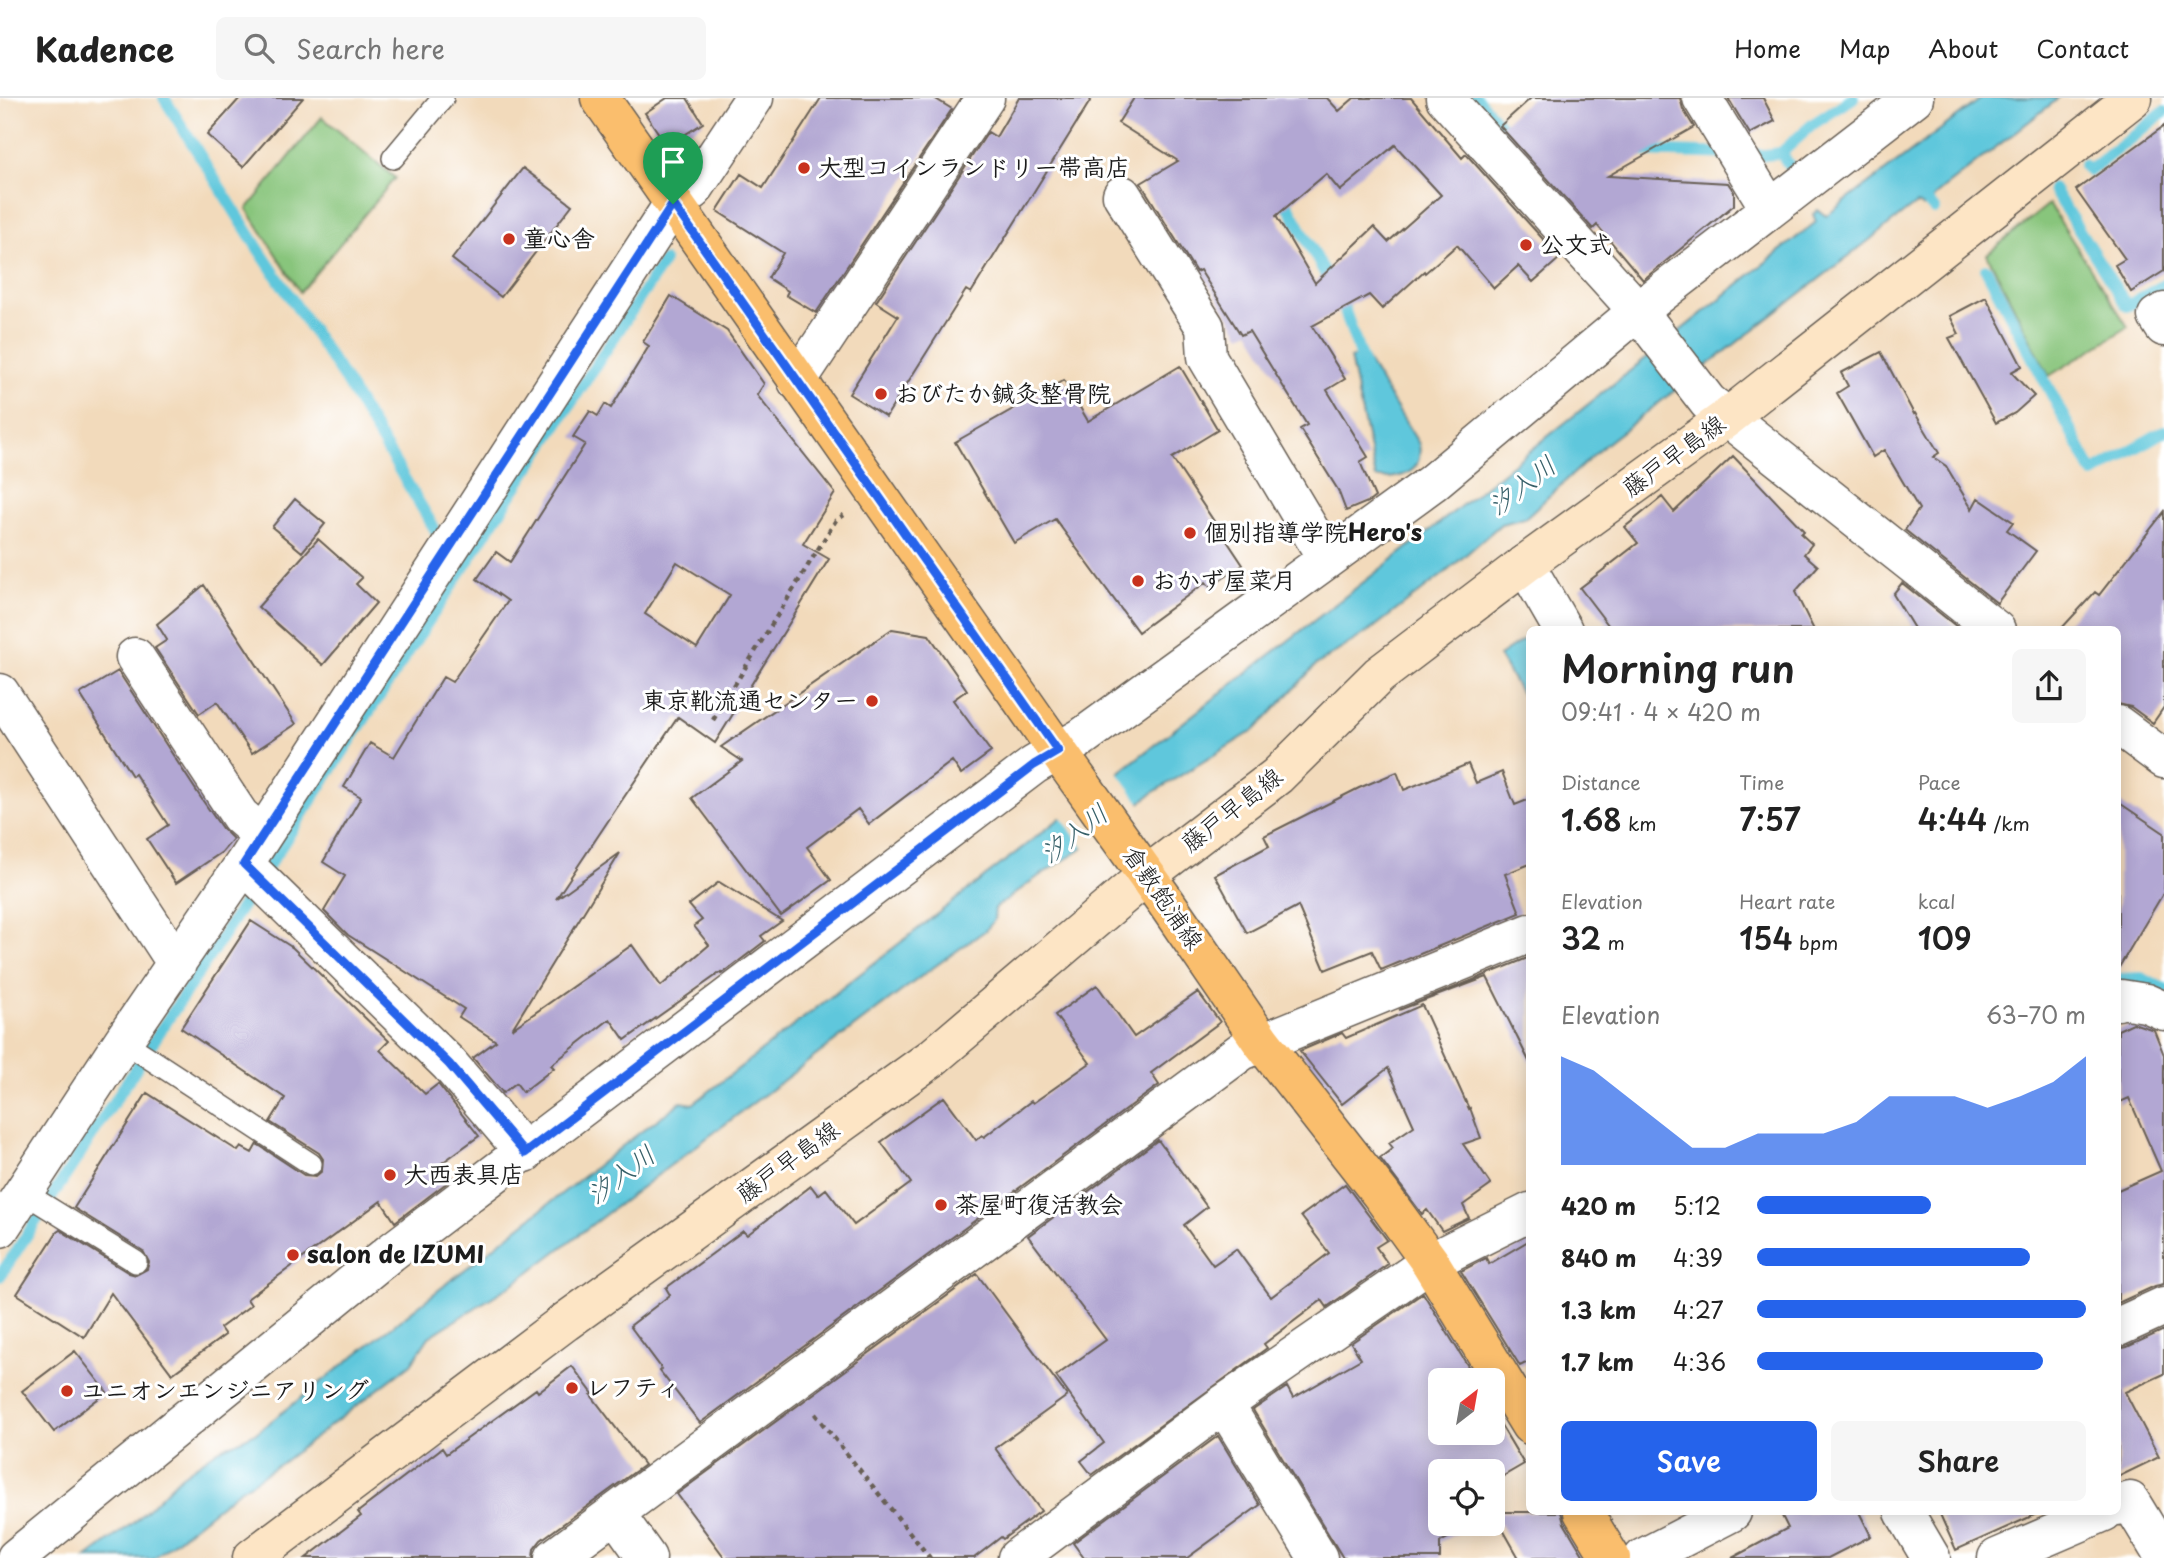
<!DOCTYPE html>
<html lang="en">
<head>
<meta charset="utf-8">
<style>
	body { margin:0; font-family:"Playpen Sans","Klee One",sans-serif; background:#f6f6f6; color:#222; height:100vh; display:flex; flex-direction:column; font-size:26px; white-space:nowrap }
	* { box-sizing:border-box; margin:0 }
	p { font-size:23px; color:#767676 }
	.icon { flex:none; width:38px; height:38px; fill:none; stroke:currentColor; stroke-width:2; stroke-linecap:round; stroke-linejoin:round }
	.map { position:relative; flex:1; overflow:hidden }
	.drawer { position:absolute; left:1526px; top:528px; width:595px; height:889px; display:flex; flex-direction:column; background:#fff; border-radius:10px; box-shadow:0 4px 18px #0003 }
	.drawer>* { flex:none }
	.needle { width:46px; rotate:31deg }
	.tools { position:absolute; left:1428px; top:1270px; display:grid; gap:14px }
	.tools a { display:grid; place-items:center; width:77px; height:77px; border-radius:10px; background:#fff; box-shadow:0 4px 18px #0003; font-size:35px }
	.pin { position:absolute; display:grid; place-items:center; width:60px; height:60px; color:#fff; margin:-72px -30px; border-radius:50% 50% 50% 0; rotate:-45deg; box-shadow:0 0 7px #0007 }
	.pin .icon { rotate:45deg }
	.round { display:grid; place-items:center; flex:none; width:74px; height:74px; border-radius:10px; background:#f6f6f6 }
	.head { display:flex; align-items:center; justify-content:space-between; height:119px; padding:0 35px }
	h1 { font-size:38px; font-weight:600; line-height:52px }
	.figures { display:grid; grid-template-columns:repeat(3,1fr); gap:10px; height:119px; padding:7px 35px }
	.figures div { display:grid; align-content:center }
	.figures b { font-size:30px; font-weight:600 }
	.figures small { font-size:19px; font-weight:400 }
	.figures p { font-size:19px }
	.chart { height:196px; padding:14px 35px }
	.chart p { display:flex; justify-content:space-between }
	.chart svg { width:100%; height:126px; margin-top:7px; fill:#2563eb; opacity:.7 }
	.action { display:flex; gap:14px; margin-top:auto; padding:14px 35px }
	.action a { flex:1; height:80px; border-radius:10px; background:#2563eb; color:#fff; font-size:28px; font-weight:600; line-height:80px; text-align:center }
	.action a+a { background:#f6f6f6; color:#222 }
	ul { padding:0 35px; list-style:none; font-size:23px }
	li { display:grid; grid-template-columns:112px 84px 1fr; align-items:center; height:52px }
	li i { height:18px; border-radius:9px; background:#2563eb }
	header { display:flex; align-items:center; gap:42px; box-sizing:border-box; height:98px; padding:0 35px; background:#fff; border-bottom:2px solid #e0e0e0 }
	header strong { font-size:33px }
	nav { display:flex; gap:38px; margin-inline-start:auto; font-size:24px }
	.search { width:490px; height:63px; background:#f6f6f6; display:flex; align-items:center; gap:18px; box-sizing:border-box; padding:0 24px; border-radius:10px; color:#767676; font-size:26px }
	.map>svg:first-child { display:block }
</style>
</head>
<body>
<header>
<strong>Kadence</strong>
<div class="search"><svg class="icon" aria-label="search" viewBox="0 0 24 24"><circle cx="10" cy="10" r="6"/><path d="M15 15l6 6"/></svg>Search here</div>
<nav><a>Home</a><a>Map</a><a>About</a><a>Contact</a></nav>
</header>
<div class="map">
<svg width="2164" height="1460" viewBox="0 0 2164 1460">
	<rect width="100%" height="100%" fill="#fff"/>
	<filter id="ink" filterUnits="userSpaceOnUse"><feTurbulence type="fractalNoise" baseFrequency=".0143" numOctaves="2"/><feDisplacementMap in="SourceGraphic" scale="14" xChannelSelector="R" yChannelSelector="G"/><feConvolveMatrix kernelMatrix="1 2 1 2 8 2 1 2 1" color-interpolation-filters="sRGB"/></filter>
	<filter id="wash" filterUnits="userSpaceOnUse"><feTurbulence type="fractalNoise" baseFrequency=".00686" numOctaves="4" result="noise"/><feDisplacementMap in="SourceGraphic" scale="28" xChannelSelector="R" yChannelSelector="G"/><feGaussianBlur stdDeviation="1.57" result="paint"/><feColorMatrix in="noise" values="0 0 0 0 0 0 0 0 0 0 0 0 0 0 0 0 0 1.4 0 .05"/><feComposite in="paint" operator="in"/></filter>
	<g filter="url(#wash)">
		<rect width="100%" height="100%" fill="#f2dabb"/>
		<path fill="#88c57b" stroke="#52704c" stroke-width="2" d="M322 19 395 80 300 194 247 111Z
			M2049 106 2128 229 2049 278 1987 156Z"/>
		<path fill="#5fc7dc" stroke="#3e727c" stroke-width="2" d="M1982 0H2059L1940 93 1925 109 1916 106 1607 345 1525 420 1501 426 1445 475 1372 531 1316 567 1256 631 1154 694 1079 753 1039 778 995 810 994 822 986 832 927 874 516 1184 429 1239 411 1266 283 1364 238 1393 154 1460H86L138 1421 181 1378 218 1352 256 1335 634 1039 681 1004 693 1006 1451 416 1816 124 1813 116 1818 112 1826 118Z
			M1364 257 1419 346C1424 376 1401 381 1376 380L1350 260Z
			M1529 538V609L1499 558Z"/>
		<path fill="#f2dabb" d="M1116 672 1142 708 1085 752 1059 717Z"/>
		<g fill="none" stroke-linecap="round" stroke-linejoin="round">
			<path stroke="#5fc7dc" stroke-width="12" d="M164 0 259 152 346 283 436 433
				M1476 0 1512 40
				M1638 53 1765 57 1781 55 1813 26 1853 0
				M1781 55 1791 70
				M2084 67 2089 73 2164 14
				M2053 91 2127 208 2164 187
				M1280 93 1344 210 1365 272
				M1918 94 1934 111
				M1986 171 2093 375 2164 333
				M2118 881 2141 880 2164 891
				M0 1178 664 163"/>
		</g>
		<g id="blocks">
			<path fill="#b2a7d3" fill-rule="evenodd" d="M240 0H303L243 69 207 37Z
				M667 0H687L703 25 667 48 645 15Z
				M821 0H934L952 11 816 215 786 197 788 193 768 180 783 155 717 113 741 76 763 90Z
				M1019 0H1092L971 195 966 192 886 319 849 296 898 218 876 204 988 34 996 39Z
				M1134 0H1327L1339 13 1354 0H1411L1462 60 1466 56 1560 160 1533 184 1518 168 1494 190 1457 147 1425 175 1424 173 1382 211 1369 197 1312 228 1345 281 1327 292 1368 359 1360 364 1375 399 1370 403 1346 413 1338 392 1300 331 1307 327 1249 233 1241 237 1200 172 1196 174 1145 92 1141 85 1178 63 1118 25ZM1395 47 1441 97 1388 144 1374 129 1315 185 1276 118 1326 76 1340 93Z
				M1531 0H1680L1683 11 1694 29 1608 78 1728 85 1734 94V107L1643 182 1597 127 1593 131 1500 28Z
				M1728 0H1763L1775 23 1750 36Z
				M2164 28V173L2131 194 2115 167 2125 161 2076 92Z
				M523 70 572 107 501 199 452 161Z
				M671 198 727 233 764 286 757 297 835 395 803 446 829 461 715 645 678 619 612 717 556 801 620 755 512 931 632 847 661 888 709 847 694 828 702 822 689 807 719 784 782 823 761 838 765 843 722 876 721 874 625 942 610 921 551 967 554 970 523 994 516 985 503 995 473 960 496 943 459 919 464 911 348 837 324 813 345 778 323 764 361 699 344 689 370 645 394 659 443 579 452 584 508 503 477 481 496 454 510 464 585 346 573 339 590 313 598 318 605 306 611 310 649 248 643 244ZM677 464 730 497 697 550 645 516Z
				M1986 199 2022 268 2011 274 2034 298 2015 315 1996 325 1949 240 1959 236 1950 218Z
				M1881 254 1914 316 1915 315 1939 355 1933 359 1946 368 1972 411 1978 400 2013 424 2007 432 2036 453 1997 505 1905 432 1919 411 1884 352 1873 359 1837 295 1848 288 1841 275Z
				M1180 268 1218 332 1172 360 1243 467 1210 489 1206 484 1138 534 1055 421 1014 445 955 344 1064 282 1088 323Z
				M1733 358 1804 433 1801 436 1812 446 1804 456 1818 468 1795 494 1814 532H1612L1580 490 1638 445 1625 429 1662 399 1674 414Z
				M295 401 325 426 302 454 272 429Z
				M2164 414V609L2153 625 2131 609 2118 606V532H2060L2095 494 2099 497Z
				M318 441 362 480 356 486 376 505 323 567 258 509Z
				M1902 485 1957 529 1948 532H1915L1893 496Z
				M204 487 296 626 252 655 217 604 199 616 155 550 167 542 157 526Z
				M892 531 929 537 967 592 953 602 991 654 961 676 952 663 869 726 858 711 807 749 831 782 781 818 692 700 742 663 721 649Z
				M118 573 203 703 222 730 233 741 222 754 176 785 147 741 168 727 135 676 132 678 80 596Z
				M1468 666 1476 685 1502 674 1515 707 1530 701V766L1505 776 1520 815 1381 872 1372 853 1325 872 1298 808 1247 835 1215 777 1269 748 1264 738 1359 690 1397 674 1404 692Z
				M2118 704 2164 735V794L2118 871Z
				M251 823 293 850 389 943 380 952 425 996 438 986 479 1038 442 1065 453 1080 395 1124 381 1103 247 1201 251 1207 220 1230 225 1237 172 1276 111 1195 84 1239 17 1196 57 1134 60 1132 129 1175 136 1177 147 1171 149 1164 143 1153 74 1110 147 995 238 1053 241 1049 252 1055 257 1046 304 1077 316 1078 322 1073 323 1061 319 1055 270 1024 285 1000 181 930Z
				M1530 859V965L1487 879 1399 912Z
				M1097 887 1134 939 1198 894 1220 924 1151 975 1159 987 700 1325 660 1273 662 1271 630 1228 670 1197 666 1190 743 1133 747 1137 811 1088 818 1097 826 1091 854 1127 911 1085 881 1044 944 999 976 1042 982 1037 984 1039 1031 1003 1033 1005 1090 965 1055 917Z
				M1422 907 1469 1011 1470 1010 1481 1040 1463 1046 1491 1087 1463 1107 1469 1120 1442 1133 1427 1112 1422 1116 1380 1060 1393 1050 1389 1045 1414 1028 1388 970 1342 1006 1300 953 1342 935 1346 940Z
				M2133 925 2154 932 2164 957V1186L2155 1188 2118 1205V1092L2161 1073 2129 1000 2118 1005V932Z
				M1158 1042 1207 1109 1184 1127 1213 1167 1236 1151 1271 1199 1329 1155 1301 1118 1345 1086 1387 1142 1376 1149 1388 1166 1327 1209 1322 1202 1264 1246 1267 1250 1092 1377 1081 1363 1104 1345 1056 1278 1106 1242 1028 1138Z
				M1530 1142V1263L1520 1268 1461 1173 1486 1160 1489 1166Z
				M977 1176 1067 1298 995 1350 1041 1413 1003 1441 1001 1439 974 1460H725L677 1396Z
				M1423 1195 1477 1283H1440V1335H1493V1314L1524 1366 1493 1384V1374H1440V1426H1474L1440 1444V1460H1343L1253 1312 1287 1289 1293 1300 1361 1261 1351 1245Z
				M2164 1232V1276L2125 1294 2159 1359 2118 1379V1251L2127 1249Z
				M75 1253 107 1294 54 1334 22 1293Z
				M572 1268 593 1296 591 1297 644 1367 541 1442 534 1451 533 1460H306L361 1418 358 1414 442 1350 446 1356 536 1291 538 1294Z
				M1218 1338 1260 1407 1187 1460H1084L1073 1445Z
				M1493 1414H1561L1564 1425 1585 1460H1519Z
				M1780 1414H1859L1871 1438 1828 1460H1732L1788 1430Z
				M1939 1414H2041L1956 1452Z"/>
		</g>
	</g>
	<g filter="url(#ink)">
		<use href="#blocks" fill-opacity="0" stroke="#675e54" stroke-width="2"/>
		<g fill="none" stroke-linecap="round" stroke-linejoin="round">
			<g stroke="#675e54" stroke-width="24">
				<path id="service" d="M393 60 443 0
					M123 943 311 1066
					M23 1094 136 1164"/>
			</g>
			<g stroke="#675e54" stroke-width="41">
				<path id="minor" d="M1445 0 1638 213 1708 304 1996 532
					M1702 0 1770 111
					M1122 97 1205 229 1207 259 1327 461
					M2164 214 2157 218 2164 229
					M797 283 985 0
					M1525 466 1563 532
					M135 559 240 718 262 737
					M0 595 177 866
					M2118 627 2164 661
					M244 766 449 966 525 1055
					M2118 903 2121 901 2146 905 2164 913
					M0 1130 123 943 244 766 673 106 693 92 754 0
					M2118 1229 2164 1208
					M1224 1306 1318 1460
					M2118 1408 2130 1403 2164 1459
					M1904 1414 1931 1460
					M615 1415 647 1460
					M16 1460 390 1155 1034 667 1081 640 1432 385 1638 213 1914 0
					M554 1460 1242 953 1530 835
					M1017 1460 1224 1306 1430 1164 1530 1114
					M1643 1460 1732 1414
					M1997 1460 2104 1414"/>
			</g>
			<g stroke="#675e54" stroke-width="41">
				<path id="secondary" d="M252 1460 565 1224 932 960 1147 777 1277 678 1379 577 1525 466 1728 319 2133 0"/>
			</g>
			<g stroke="#675e54" stroke-width="41">
				<path id="primary" d="M600 0 1066 665 1165 803 1261 943 1380 1095 1430 1164 1530 1327
					M1583 1414 1611 1460"/>
			</g>
			<path stroke="#675e54" stroke-width="4.5" stroke-dasharray="5 5" stroke-linecap="butt" d="M713 622 836 422 844 417
				M815 1316 930 1460"/>
			<use href="#service" stroke="#fff" stroke-width="21"/>
			<use href="#minor" stroke="#fff" stroke-width="38"/>
			<use href="#secondary" stroke="#fde5c5" stroke-width="38"/>
			<use href="#primary" stroke="#fabe6d" stroke-width="38"/>
		</g>
	</g>
	<g fill="none" stroke-linecap="round" stroke-linejoin="round" filter="url(#ink)">
		<g stroke="#fff" stroke-width="14">
			<path id="route" d="M673 106 1058 653 1034 667 525 1055 449 966 244 766Z"/>
		</g>
		<use href="#route" stroke="#2563eb" stroke-width="9"/>
	</g>
	<g fill="#c8321e" stroke="#fff" stroke-width="2.5">
		<circle cx="804" cy="70" r="7"/>
		<circle cx="509" cy="141" r="7"/>
		<circle cx="1526" cy="147" r="7"/>
		<circle cx="881" cy="296" r="7"/>
		<circle cx="1190" cy="435" r="7"/>
		<circle cx="1138" cy="483" r="7"/>
		<circle cx="872" cy="603" r="7"/>
		<circle cx="390" cy="1077" r="7"/>
		<circle cx="941" cy="1107" r="7"/>
		<circle cx="293" cy="1157" r="7"/>
		<circle cx="572" cy="1290" r="7"/>
		<circle cx="67" cy="1293" r="7"/>
	</g>
	<g text-anchor="middle" stroke-width="6" stroke-linejoin="round" paint-order="stroke">
		<g font-size="24" font-weight="bold" fill="#1c1c1c" stroke="#fff" text-anchor="start">
			<text x="818" y="78">大型コインランドリー帯高店</text>
			<text x="523" y="149">童心舎</text>
			<text x="1540" y="155">公文式</text>
			<text x="895" y="304">おびたか鍼灸整骨院</text>
			<text x="1204" y="443">個別指導学院Hero's</text>
			<text x="1152" y="491">おかず屋菜月</text>
			<text x="858" y="611" text-anchor="end">東京靴流通センター</text>
			<text x="404" y="1085">大西表具店</text>
			<text x="955" y="1115">茶屋町復活教会</text>
			<text x="307" y="1165">salon de IZUMI</text>
			<text x="586" y="1298">レフティ</text>
			<text x="81" y="1301">ユニオンエンジニアリング</text>
		</g>
		<g font-size="24" fill="#1c1c1c" stroke="#fff">
			<text transform="translate(1674 358) rotate(-36)" y="8">藤戸早島線</text>
			<text transform="translate(1232 712) rotate(-38)" y="8">藤戸早島線</text>
			<text transform="translate(1163 800) rotate(55)" y="8">倉敷飽浦線</text>
			<text transform="translate(788 1064) rotate(-36)" y="8">藤戸早島線</text>
		</g>
		<g font-size="26" font-style="italic" fill="#376069" stroke="#fff">
			<text transform="translate(1522 388) rotate(-38)" y="9">汐入川</text>
			<text transform="translate(1074 736) rotate(-38)" y="9">汐入川</text>
			<text transform="translate(621 1077) rotate(-37)" y="9">汐入川</text>
		</g>
	</g>
</svg>
<div class="tools">
<a><svg class="needle" viewBox="-14 -14 28 28"><path d="M0-13l5 13h-10z" fill="#e53935"/><path d="M0 13l5-13h-10z" fill="#767676"/></svg></a>
<a><svg class="icon" aria-label="locate" viewBox="0 0 24 24"><circle cx="12" cy="12" r="6"/><path d="M12 2v4M12 18v4M2 12h4M18 12h4"/></svg></a>
</div>
<div class="pin" style="left:673px;top:106px;background:#1e9e55"><svg class="icon" aria-label="arrive" viewBox="0 0 24 24"><path d="M6 21V4h12l-3 4 3 4H6"/></svg></div>
<section class="drawer">
<div class="head"><div><h1>Morning run</h1><p>09:41 · 4 × 420 m</p></div><a class="round"><svg class="icon" aria-label="share" viewBox="0 0 24 24"><path d="M12 15V3M7 8l5-5 5 5M5 13v7h14v-7"/></svg></a></div>
<div class="figures">
<div><p>Distance</p><b>1.68<small> km</small></b></div>
<div><p>Time</p><b>7:57</b></div>
<div><p>Pace</p><b>4:44<small> /km</small></b></div>
</div>
<div class="figures">
<div><p>Elevation</p><b>32<small> m</small></b></div>
<div><p>Heart rate</p><b>154<small> bpm</small></b></div>
<div><p>kcal</p><b>109</b></div>
</div>
<div class="chart"><p><span>Elevation</span>63–70 m</p>
<svg viewBox="0 0 160 44" preserveAspectRatio="none"><path d="M0 44V6L10 11L20 20L30 29L40 38L50 38L60 33L70 33L80 33L90 29L100 20L110 20L120 20L130 24L140 20L150 15L160 6V44z"/></svg>
</div>
<ul>
<li><b>420 m</b>5:12<i style="width:53%"></i></li>
<li><b>840 m</b>4:39<i style="width:83%"></i></li>
<li><b>1.3 km</b>4:27<i style="width:100%"></i></li>
<li><b>1.7 km</b>4:36<i style="width:87%"></i></li>
</ul>
<div class="action"><a>Save</a><a>Share</a></div>
</section>
</div>
</body>
</html>
